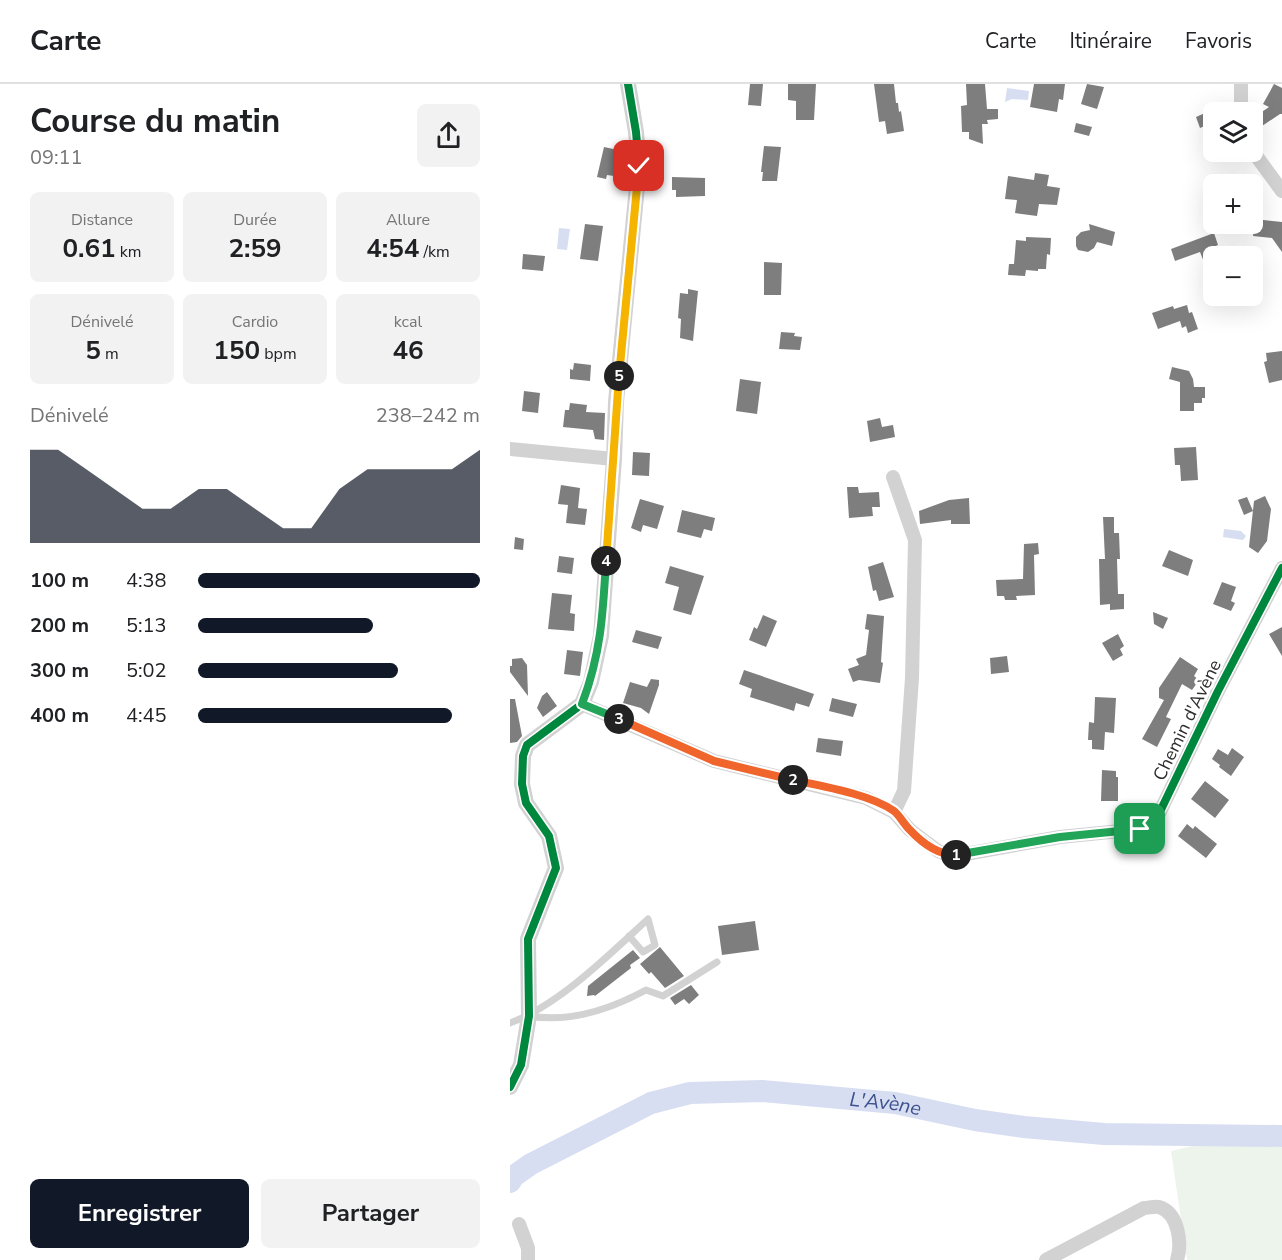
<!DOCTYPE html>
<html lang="fr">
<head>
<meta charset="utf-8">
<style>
	body { margin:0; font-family:"Nunito Sans",sans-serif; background:#f2f2f2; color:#202124; height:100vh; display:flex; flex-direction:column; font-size:22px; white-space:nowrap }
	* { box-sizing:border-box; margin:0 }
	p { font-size:20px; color:#757577 }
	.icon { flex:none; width:33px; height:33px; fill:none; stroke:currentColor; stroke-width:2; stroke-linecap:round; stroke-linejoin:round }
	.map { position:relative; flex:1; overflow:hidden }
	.details { display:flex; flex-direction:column; background:#fff; width:510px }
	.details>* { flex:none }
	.buttons { position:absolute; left:693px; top:18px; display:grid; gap:12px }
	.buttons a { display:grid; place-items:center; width:60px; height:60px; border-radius:9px; background:#fff; box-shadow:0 6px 24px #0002; font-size:30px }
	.pin { position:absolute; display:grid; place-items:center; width:51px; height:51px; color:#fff; margin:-26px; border-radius:12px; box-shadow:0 3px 9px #0006 }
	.km { position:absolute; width:30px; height:30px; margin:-15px; border-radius:50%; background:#222; color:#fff; font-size:16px; line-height:30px; text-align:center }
	.round { display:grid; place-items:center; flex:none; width:63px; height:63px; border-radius:9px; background:#f2f2f2 }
	.headline { display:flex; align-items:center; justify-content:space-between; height:102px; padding:0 30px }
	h1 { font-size:33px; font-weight:700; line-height:45px }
	.metrics { display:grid; grid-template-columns:repeat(3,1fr); gap:9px; height:102px; padding:6px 30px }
	.metrics div { display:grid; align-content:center; border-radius:9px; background:#f2f2f2; text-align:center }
	.metrics b { font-size:26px; font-weight:700 }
	.metrics small { font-size:16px; font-weight:400 }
	.metrics p { font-size:16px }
	.chart { height:168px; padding:12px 30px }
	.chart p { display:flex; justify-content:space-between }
	.chart svg { width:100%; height:108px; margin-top:6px; fill:#111827; opacity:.7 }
	.cta { display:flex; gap:12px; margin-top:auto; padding:12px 30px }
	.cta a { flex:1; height:69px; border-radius:9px; background:#111827; color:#fff; font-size:24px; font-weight:700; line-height:69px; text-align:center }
	.cta a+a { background:#f2f2f2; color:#202124 }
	ul { padding:0 30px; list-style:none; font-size:20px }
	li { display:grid; grid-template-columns:96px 72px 1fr; align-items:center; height:45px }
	li i { height:15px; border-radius:8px; background:#111827 }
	header { display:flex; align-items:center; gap:36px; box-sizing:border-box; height:84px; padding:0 30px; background:#fff; border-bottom:2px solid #e0e0e0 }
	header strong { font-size:28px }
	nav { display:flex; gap:33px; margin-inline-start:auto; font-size:21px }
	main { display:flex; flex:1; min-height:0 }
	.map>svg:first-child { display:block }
</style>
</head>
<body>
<header>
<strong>Carte</strong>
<nav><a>Carte</a><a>Itinéraire</a><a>Favoris</a></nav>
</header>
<main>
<section class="details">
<div class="headline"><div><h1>Course du matin</h1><p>09:11</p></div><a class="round"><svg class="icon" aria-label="share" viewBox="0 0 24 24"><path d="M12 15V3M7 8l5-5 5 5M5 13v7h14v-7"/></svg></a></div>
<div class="metrics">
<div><p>Distance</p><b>0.61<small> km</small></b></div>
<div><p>Durée</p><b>2:59</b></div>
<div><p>Allure</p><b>4:54<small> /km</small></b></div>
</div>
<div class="metrics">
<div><p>Dénivelé</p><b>5<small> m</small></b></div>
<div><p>Cardio</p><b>150<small> bpm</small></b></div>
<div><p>kcal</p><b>46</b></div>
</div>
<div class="chart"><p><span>Dénivelé</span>238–242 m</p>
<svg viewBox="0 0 160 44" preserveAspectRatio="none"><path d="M0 44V6L10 6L20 14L30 22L40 30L50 30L60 22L70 22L80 30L90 38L100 38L110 22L120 14L130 14L140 14L150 14L160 6V44z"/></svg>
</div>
<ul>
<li><b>100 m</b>4:38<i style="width:100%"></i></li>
<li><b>200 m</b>5:13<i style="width:62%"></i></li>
<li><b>300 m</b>5:02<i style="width:71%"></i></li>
<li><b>400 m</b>4:45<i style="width:90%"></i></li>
</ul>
<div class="cta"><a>Enregistrer</a><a>Partager</a></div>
</section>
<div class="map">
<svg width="772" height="1176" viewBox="0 0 772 1176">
	<rect width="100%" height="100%" fill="#fff"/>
	<path fill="#edf4eb" d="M772 1041V1176H677L661 1067Z"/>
	<path fill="#d8def1" d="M497 4 519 7 518 16 502 15 495 18Z
		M49 144 60 145 57 166 47 165Z
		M714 445 731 447 736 452 733 456 713 453Z"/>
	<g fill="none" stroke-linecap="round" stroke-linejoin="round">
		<path stroke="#d8def1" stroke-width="22" id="s1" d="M0 1098 4 1092 21 1080 141 1019 180 1009 252 1007 385 1019 465 1036 514 1043 594 1050 772 1052"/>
	</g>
	<path fill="#7e7e7e" d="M240 0H253L251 22 238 21Z
		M278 0H306L304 36H286V17L278 16Z
		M364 0H384L386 19H388L389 28 391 27 394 47 377 50 375 37 369 38Z
		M456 0H475L477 25H488V35L477 36 478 40H472L473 60 459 55V48H452L451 22 457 21Z
		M524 0H555L553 16 549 15 547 28 520 23Z
		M577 0 594 3 587 25 571 20Z
		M764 0 772 4V30H770L752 42 746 32 759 23 753 20Z
		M704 25V38L690 44 686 33Z
		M566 39 582 43 579 52 564 48Z
		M254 62 271 63 267 97H252L253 88H251Z
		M94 63 108 66 104 92 97 91 96 95 87 93Z
		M525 89 539 91 537 102 550 104 547 121 529 120 527 132 505 129 507 116 495 115 498 92 524 96Z
		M162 93 195 94V112L166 113V106H162Z
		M745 135 772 138V168L762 154 743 152Z
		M75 140 93 142 88 177 70 175Z
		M579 140 605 148 602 162 587 158 584 164 578 168 568 166 566 162V153L571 148 580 146Z
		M704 149 708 161 701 164 705 172 704 175 694 178 690 168 665 177 661 165Z
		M516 153 541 154 540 171 537 170 536 185H528V187L516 186 515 192 498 191 499 180H504L506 156 516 157Z
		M13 170 35 172 33 187 12 185Z
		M254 178 272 179 271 211H254Z
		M178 205 188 207 183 257 170 254 171 235 168 234 170 209 178 210Z
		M677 221 679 229 682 228 688 245 678 249 676 242 672 244 670 237 648 245 642 229 663 222 664 225Z
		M271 248 285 249 284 252 292 253 290 266 269 265Z
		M772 267V296L759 299 754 278 757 277 756 269Z
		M64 279 81 281 80 297 60 295V285L63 286Z
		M662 283 679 287 683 295 684 303H695V314H692V319H684V327H670V298L659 295Z
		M230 295 251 298 247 330 226 327Z
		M14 307 30 309 28 329 12 327Z
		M60 319 77 321 76 328 95 329 94 356 85 355 83 346 53 343 55 326H59Z
		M370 334 372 343 383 341 385 353 360 358 357 337Z
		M686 363 688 396 671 397 670 381H665L664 364Z
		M123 368 140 369 139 392 122 391Z
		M51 401 70 404 68 424 77 425 75 441 56 439 58 421 48 420Z
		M337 403H348L349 409 369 408 370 423H362L363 432 339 434Z
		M755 412 761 425 757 457 748 469 739 463 744 417Z
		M737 413 743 427 734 431 728 416Z
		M459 414 460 440H441V436L410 440 409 427 439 416Z
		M130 415 154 422 147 445 133 441 131 448 121 444Z
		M172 426 205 434 202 447 194 445 191 454 167 448Z
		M593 433H604V449H609L610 475H607L608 510H614V525L600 526V520L590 521 589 475H595Z
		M5 453 14 455 13 466 4 465Z
		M528 459 529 470 524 471 525 511 506 512 507 516H495L494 512H487L486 496 513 495 514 460Z
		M659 466 683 476 678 492 652 482Z
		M49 472 64 474 62 490 47 488Z
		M373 478 384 513 369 517 366 506 363 507 358 483Z
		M160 482 194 492 181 531 163 526 169 503 155 499Z
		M712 498 726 503 721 517 725 519 721 527 703 520Z
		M42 509 62 511 60 529 65 530 64 547 38 545Z
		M643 528 658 534 653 545 644 540Z
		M357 530 374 532 371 578 373 579 370 599 349 596 343 598 338 585 349 581 346 575 356 571 359 546 355 545Z
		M253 531 267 537 256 563 239 556 244 543 247 545Z
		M772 543V572L759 550Z
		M126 546 152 553 148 565 122 558Z
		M608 550 614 562 610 565 613 571 603 577 592 559Z
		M57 566 73 568 70 592 54 590Z
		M497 572 499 588 481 590 480 574Z
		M670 573 688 585 684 592 689 596 682 606 672 600 656 633 661 635 647 663 632 655 654 616 649 614V604Z
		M12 574 17 581 18 612 0 588V582H2V575Z
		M234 586 304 610 299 623 286 619 284 627 240 613 242 605 229 600Z
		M141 595 149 596V601L139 630 131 624 113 619 120 598 137 603Z
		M37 608 47 622 33 633 27 624 32 612Z
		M585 613 606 614 604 649 595 648 594 666 582 665V656H578L579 638 584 639Z
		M322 614 347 620 343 633 319 627Z
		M0 615H5L12 652 7 658 0 659Z
		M308 654 333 657 331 672 306 668Z
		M722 664 734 673 721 692 709 683 710 681 702 675 708 665 718 671Z
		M592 686 606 687V693H608V717H591Z
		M695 697 719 716 705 734 681 715Z
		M677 740 683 745 685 742 707 760 696 774 668 752Z
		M245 837 249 866 212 871 208 842Z
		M150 863 174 892 155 904 141 888 139 890 130 880Z
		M123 866 130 874 120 881 121 884 85 912 84 911 77 912 78 902Z
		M181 901 189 911 179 920 174 915 165 921 160 914Z"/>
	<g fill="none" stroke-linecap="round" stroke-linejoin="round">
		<path stroke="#d2d2d2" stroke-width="7" d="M19 932C60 939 101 925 136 906L153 912 207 878
			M0 939C49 921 100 870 138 835L145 861 133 868 119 852"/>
		<path stroke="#d2d2d2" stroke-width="14" d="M731 28V0
			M742 66 772 107
			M0 365 104 375
			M383 393 405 456 402 594 394 707 384 728
			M72 620 204 677 356 714 384 728 400 746 428 767 439 771H450L550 753 630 745 645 738 708 607 772 484
			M9 1140 18 1164V1176
			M536 1176 634 1124C638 1124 645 1122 649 1123 669 1129 672 1160 667 1176"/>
		<path stroke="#d2d2d2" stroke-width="16" d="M0 1003 11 981 19 932 18 855 46 784 39 752 16 719 12 700 13 672 17 661 72 620 81 598 91 552 104 375 106 318 129 82 126 48 118 0"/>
		<g stroke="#fff" stroke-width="11">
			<path id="cycleway" d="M72 620 204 677 356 714 384 728 400 746 428 767 439 771H450L550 753 630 745 645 738 708 607 772 484
				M0 1003 11 981 19 932 18 855 46 784 39 752 16 719 12 700 13 672 17 661 72 620 81 598 91 552 104 375 106 318 129 82 126 48 118 0"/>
		</g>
		<use href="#cycleway" stroke="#00873e" stroke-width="8"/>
	</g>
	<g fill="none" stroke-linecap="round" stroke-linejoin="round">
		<g stroke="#fff" stroke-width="12">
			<path id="split-1" d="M446 771 550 753 630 745"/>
		</g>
		<g stroke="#fff" stroke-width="12">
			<path id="split-2" d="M283 696C311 702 360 710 384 727 390 732 394 740 399 745 411 758 428 771 446 771"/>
		</g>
		<g stroke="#fff" stroke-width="12">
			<path id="split-3" d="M109 635 204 677 283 696"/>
		</g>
		<g stroke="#fff" stroke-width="12">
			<path id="split-4" d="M96 477C93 529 91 570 72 620L109 635"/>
		</g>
		<g stroke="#fff" stroke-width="12">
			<path id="split-5" d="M96 477 109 292"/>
		</g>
		<g stroke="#fff" stroke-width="12">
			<path id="split-6" d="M109 292 129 82"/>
		</g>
		<use href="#split-1" stroke="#22a559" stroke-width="8"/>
		<use href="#split-2" stroke="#f0652b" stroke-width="8"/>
		<use href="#split-3" stroke="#f0652b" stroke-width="8"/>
		<use href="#split-4" stroke="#22a559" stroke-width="8"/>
		<use href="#split-5" stroke="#f5b400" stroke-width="8"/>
		<use href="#split-6" stroke="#f5b400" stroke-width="8"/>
	</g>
	<g text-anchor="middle" stroke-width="6" stroke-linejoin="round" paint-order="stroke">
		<g font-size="18" fill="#2d2d2d" stroke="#fff">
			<text transform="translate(677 636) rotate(-64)" y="6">Chemin d'Avène</text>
		</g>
		<g font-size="20" font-style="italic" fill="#3c518f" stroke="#fff">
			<text dy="7" stroke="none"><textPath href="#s1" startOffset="399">L'Avène</textPath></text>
		</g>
	</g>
</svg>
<div class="buttons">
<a><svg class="icon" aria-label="layers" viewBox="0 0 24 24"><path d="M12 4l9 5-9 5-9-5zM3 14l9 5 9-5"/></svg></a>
<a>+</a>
<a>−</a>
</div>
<div class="pin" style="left:630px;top:745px;background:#1e9e55"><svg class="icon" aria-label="arrive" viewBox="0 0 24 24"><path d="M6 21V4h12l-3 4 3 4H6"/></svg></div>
<div class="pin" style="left:129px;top:82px;background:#d93025"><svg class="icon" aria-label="check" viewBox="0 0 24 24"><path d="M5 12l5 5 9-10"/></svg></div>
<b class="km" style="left:446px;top:771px">1</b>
<b class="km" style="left:283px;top:696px">2</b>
<b class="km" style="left:109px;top:635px">3</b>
<b class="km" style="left:96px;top:477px">4</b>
<b class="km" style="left:109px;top:292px">5</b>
</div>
</main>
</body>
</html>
